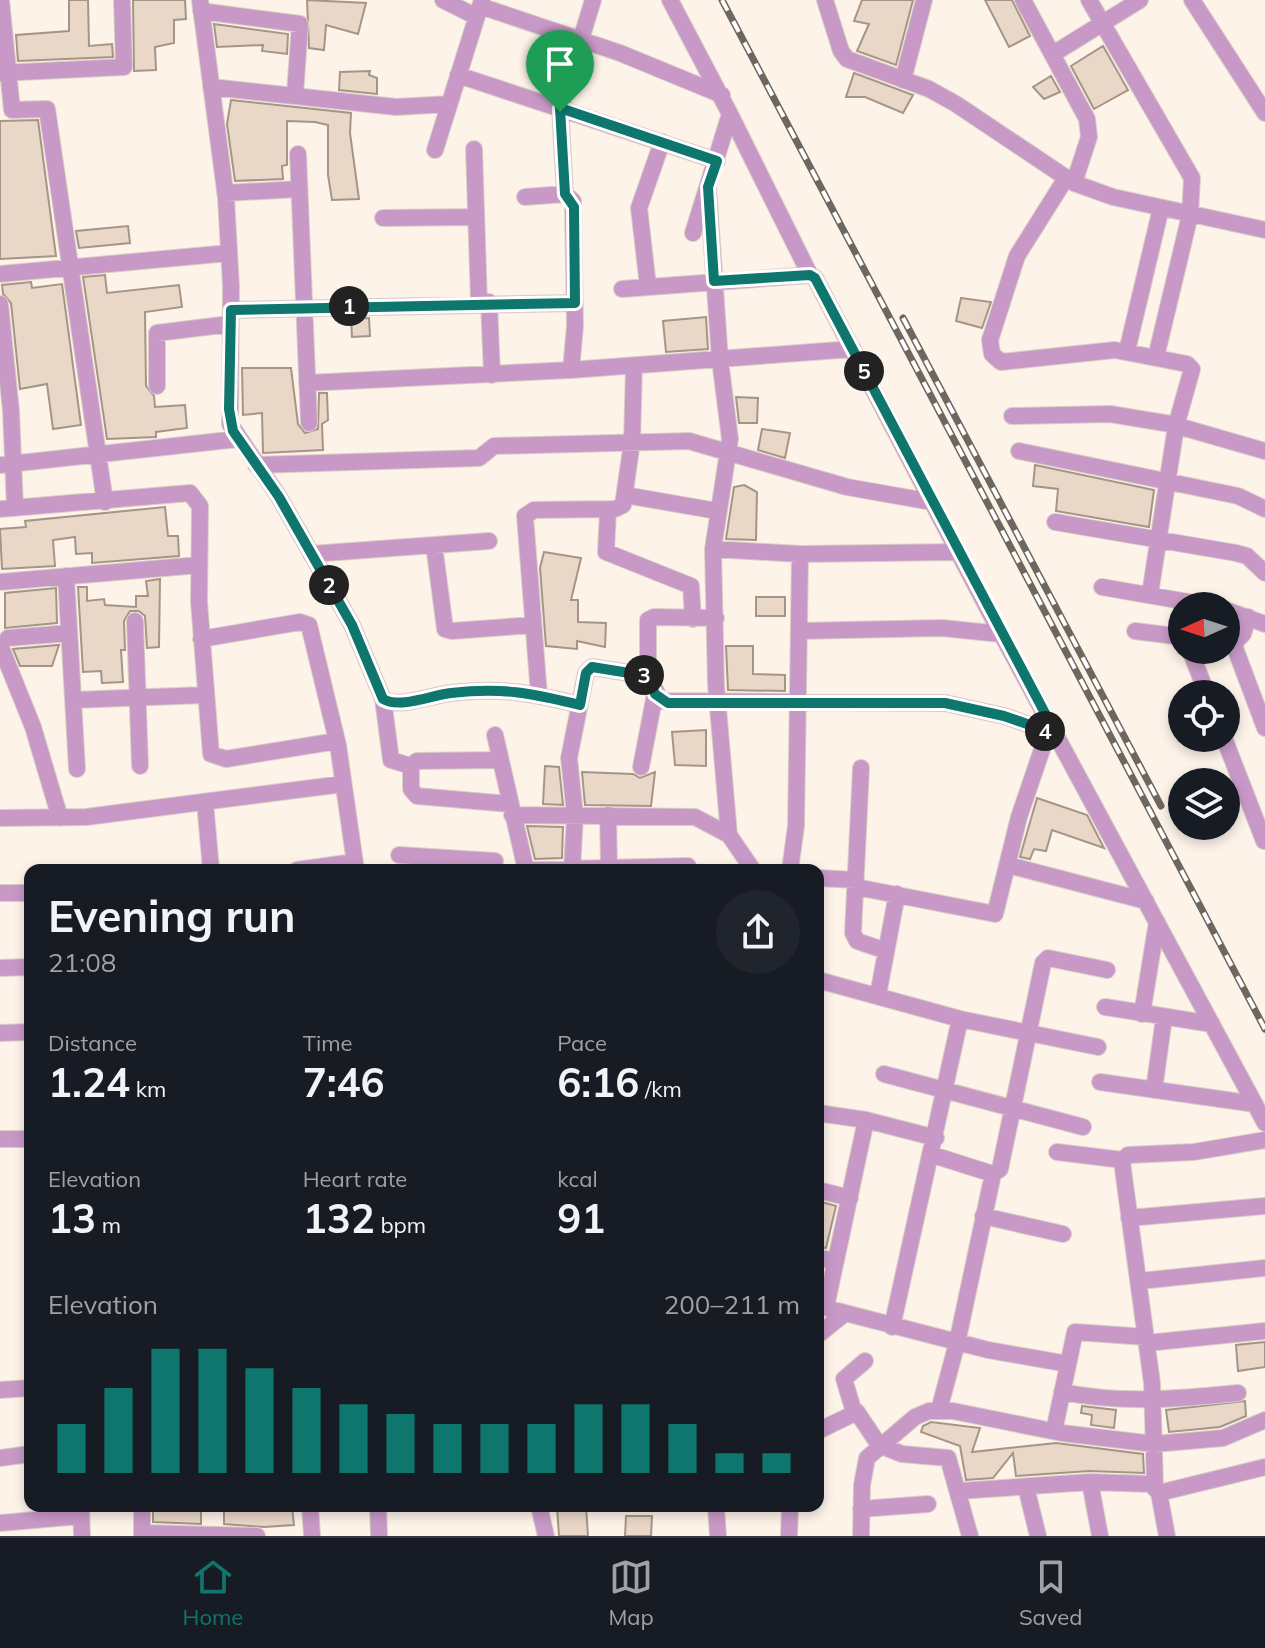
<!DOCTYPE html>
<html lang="en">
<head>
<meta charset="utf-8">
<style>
	body { margin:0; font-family:Mulish,sans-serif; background:#20242c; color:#f1f3f6; height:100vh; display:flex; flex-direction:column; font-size:30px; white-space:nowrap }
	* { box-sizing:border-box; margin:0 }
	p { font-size:26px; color:#9ea1a6 }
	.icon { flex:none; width:44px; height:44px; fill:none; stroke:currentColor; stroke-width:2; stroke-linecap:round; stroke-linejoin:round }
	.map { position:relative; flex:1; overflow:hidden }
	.drawer { position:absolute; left:24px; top:864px; width:800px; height:648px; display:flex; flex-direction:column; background:#171b24; border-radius:16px; box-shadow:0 4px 12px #0003 }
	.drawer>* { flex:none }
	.needle { width:52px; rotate:267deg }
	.controls { position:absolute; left:1168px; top:592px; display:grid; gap:16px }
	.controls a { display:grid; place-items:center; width:72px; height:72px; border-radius:50%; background:#171b24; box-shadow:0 4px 12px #0003; font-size:40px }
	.pin { position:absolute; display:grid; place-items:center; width:68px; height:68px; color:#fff; margin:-82px -34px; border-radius:50% 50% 50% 0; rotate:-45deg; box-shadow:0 0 8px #0007 }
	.pin .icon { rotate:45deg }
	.km { position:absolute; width:40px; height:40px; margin:-20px; border-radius:50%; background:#222; color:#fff; font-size:22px; line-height:40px; text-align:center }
	.round { display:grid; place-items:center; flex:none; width:84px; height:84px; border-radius:42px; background:#20242c }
	.headline { display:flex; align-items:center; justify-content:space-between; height:136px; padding:0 24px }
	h1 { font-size:44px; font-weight:700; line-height:60px }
	.figures { display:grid; grid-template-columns:repeat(3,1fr); gap:12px; height:136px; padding:8px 24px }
	.figures div { display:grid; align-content:center }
	.figures b { font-size:40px; font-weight:700 }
	.figures small { font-size:22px; font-weight:400 }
	.figures p { font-size:22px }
	.chart { height:224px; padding:16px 24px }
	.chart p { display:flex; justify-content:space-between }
	.chart svg { width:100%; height:144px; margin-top:8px; stroke:#0f766e; stroke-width:6 }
	.tab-bar { display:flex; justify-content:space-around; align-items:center; height:112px; border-top:2px solid #363941; background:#171b24; font-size:22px; color:#9ea1a6 }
	.tab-bar a { display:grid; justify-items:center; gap:4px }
	.tab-bar .on { color:#0f766e }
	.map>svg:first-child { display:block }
</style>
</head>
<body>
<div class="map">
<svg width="1265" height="1536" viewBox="0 0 1265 1536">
	<rect width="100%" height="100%" fill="#fdf3e9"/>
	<path fill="#e9d7c8" stroke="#a69587" stroke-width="2" d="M69 0H88L89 46 112 44 113 57 18 61 16 35 69 31Z
		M133 0H185L186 19 174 20V43L155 47 156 70 134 71Z
		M307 0 366 3 358 34 326 25 324 50 309 48Z
		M862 0H913L896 65 857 51 869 24 854 21Z
		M985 0H1012L1030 36 1009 47Z
		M214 24 288 34 287 54 262 51 263 45 217 47Z
		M1103 46 1128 90 1094 109 1071 66Z
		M370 71 369 75 377 78V94L339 90 340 72Z
		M854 73 913 95 903 113 865 97H846Z
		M1051 76 1060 92 1044 99 1033 87Z
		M231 100 351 113 350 133 359 199 332 200 328 175V125L315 122 287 121V165L282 166 283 179 235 181 227 124Z
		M38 120 56 256 0 259V121Z
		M128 226 130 243 79 248 76 231Z
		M105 275 107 293 179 285 182 307 145 312 146 386 154 396 155 407 185 405 187 428 156 432V437L107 439 83 277Z
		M31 282 32 288 62 284 81 425 53 429 47 384 20 389 11 303 3 294 2 285Z
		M961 298 991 302 982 328 956 321Z
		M706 317 708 349 666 352 663 321Z
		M369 318 370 336 352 337 351 319Z
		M242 368H291L298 424 305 433 318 429 319 393H327L328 420 322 424 323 450 263 453 262 413 243 415Z
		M736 397 758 398 757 423H739Z
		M762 429 790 433 785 458 758 450Z
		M1035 465 1154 490 1149 527 1056 511 1058 489 1033 486Z
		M744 485 757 492 756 540 726 539 734 487Z
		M165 507 168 536H178L179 556 92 563V553L76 554 75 537 53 540 55 566 2 569 0 529 26 527 25 521Z
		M544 552 581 558 571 600H578V622L606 623 605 647 577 641V649L546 646 540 568Z
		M160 579 159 647 147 648 145 616 139 611H130L124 621 125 650H121L123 682 102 683 101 671 83 672 78 587H87V601L104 599 105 605 136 607V596H148L146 581Z
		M56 588 57 623 5 628V593Z
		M756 597H785V616H756Z
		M59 645 52 666H20L13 649Z
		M726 646H753V674L785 675V691L728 690Z
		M706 730V766L675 765 672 732Z
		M545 766 559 767 563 805 543 804Z
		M582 772 633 774 640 778 655 772 651 806 585 805Z
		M1037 798 1087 815 1104 848 1052 830 1046 851 1034 849 1030 859 1020 857Z
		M527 826 563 827 562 858 535 859Z
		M818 1201 836 1206 826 1248 818 1247Z
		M1265 1342V1367L1238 1371 1236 1345Z
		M1245 1401 1246 1416 1220 1427 1169 1432 1166 1410Z
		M1082 1406 1116 1410 1114 1428 1091 1425 1092 1415 1081 1413Z
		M931 1422 980 1428 972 1452 1056 1443 1143 1454 1144 1473 1089 1471 1016 1476 1013 1453 993 1478 966 1480 960 1446 921 1432 923 1426Z
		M153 1506H201V1524L153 1522Z
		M224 1506 279 1509 278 1506H292L294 1525 264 1527 224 1524Z
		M557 1506H586L588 1536H559Z
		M626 1516H652L651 1536H625Z"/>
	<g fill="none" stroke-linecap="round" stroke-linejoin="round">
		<g stroke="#d8cfc6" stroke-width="18">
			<path id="street" d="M1 0 12 110 47 109 105 502
				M200 0 226 198 231 286 230 424 279 497 352 625 383 699C400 709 432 695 451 693 502 687 531 693 580 705
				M443 0 475 16
				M670 0 730 114 693 233
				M825 0 841 51 847 59 929 89 956 104 1074 183 1113 197 1265 230
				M1023 0 1087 119 1089 137 1074 183
				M1089 0 1192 178 1190 215 1156 357
				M1192 0 1265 113
				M480 6 620 53 722 95
				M201 11 300 24 295 94
				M1053 54 1140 0
				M0 73 124 67 122 0
				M458 75 717 161
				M903 80 924 0
				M211 87 396 107 449 104
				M730 114 810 275
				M474 149 479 302
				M435 150 482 0
				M298 154 309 423
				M1066 178 1017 256 990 340 992 354 1001 362 1115 350 1187 364 1192 369 1176 426 1150 594
				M708 187 720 360 730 439 713 549 716 685 729 835
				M225 193 299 189
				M565 194 560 108 593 0
				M525 197 565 194 573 201 575 326 571 370
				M383 218 476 217
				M0 274 229 253
				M648 286 639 208 662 142
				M622 289 810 275 815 278 989 611 1265 1123
				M489 302 492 375
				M0 304 11 411 15 508
				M231 310 575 303
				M1127 351 1161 208
				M307 383 571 370 853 349
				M157 386V333L230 324
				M1012 416 1110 414 1171 424 1265 451
				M1019 451 1238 496 1265 509
				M0 465 238 439
				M256 465 479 458 494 446 689 441 847 487 932 502
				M625 495 717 511
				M0 509 190 493 200 506 199 602 211 754 226 759 337 741
				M608 510 606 552 691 586 693 619
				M1055 522 1236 553 1247 556 1265 573
				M434 545 445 629 452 631 533 625
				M713 549 800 554 958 552
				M311 554 489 541
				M66 576 77 769
				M0 582 199 565
				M1102 587 1211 606
				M1226 610 1265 624
				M716 618 654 617 648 620V676L661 701 945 703 1004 716 1056 734
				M135 621 140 766
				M799 631 942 628 1001 634
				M1135 631 1182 637
				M8 638 69 633
				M201 639 300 622 309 625 338 745 356 870
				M1226 643 1235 648 1265 728
				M0 645 33 727 60 818
				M1232 645 1243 634 1248 617
				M1190 650 1207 694
				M539 695 525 516 534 510 615 509 623 505 632 442 634 366
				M383 699 391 760 411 766
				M73 700 205 695
				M495 735 526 870
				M1224 738 1264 841
				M500 760 417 761 411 766V789L417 796 510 804
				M641 767 655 694
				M861 768 853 933 857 941 886 951
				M205 802 211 870
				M512 815 695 817 729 835 753 870
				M608 815 609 868
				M0 818 86 817 343 784
				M399 855 495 861
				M1008 865 1146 901
				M297 870 354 862
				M526 870 688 866
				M572 870 575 815 569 758 586 673 592 667 648 676
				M790 870 796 826 800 554
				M818 878 856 880
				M856 887 995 914 1019 817 1048 732
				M0 893H30
				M0 968 30 967
				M818 980 960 1019 1098 1047
				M878 995 897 894
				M1105 1007 1212 1024
				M1142 1014 1157 922
				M0 1033 30 1032
				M884 1074 1083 1127
				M1100 1082 1255 1104
				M1154 1090 1164 1018
				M818 1113 866 1120 936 1138
				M866 1120 827 1302 830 1309 988 1350 1068 1364
				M0 1139H30
				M1057 1152 1123 1160
				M933 1155 993 1174
				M818 1190 850 1198
				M983 1216 1063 1234
				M1129 1218 1265 1206
				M818 1258 836 1261
				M1140 1281 1265 1268
				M892 1327 960 1019
				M818 1335 843 1315
				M1147 1343 1265 1331
				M0 1390 30 1388
				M1062 1392C1123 1404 1178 1399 1238 1393
				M939 1410 957 1343 993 1174 1000 1169 1043 963 1048 958 1107 970
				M854 1412 844 1379 865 1361
				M818 1431 857 1412 879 1445 902 1454 948 1458 970 1536
				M1054 1431 1075 1332 1146 1337
				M0 1458 30 1454
				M1090 1482 1100 1536
				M1155 1486 1152 1383 1122 1162 1128 1155 1194 1152 1265 1140
				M1026 1487 1038 1536
				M959 1491 1090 1482 1151 1484 1159 1493 1167 1536
				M1159 1493 1265 1467
				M81 1506 82 1536
				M310 1506 312 1536
				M378 1506 379 1536
				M539 1506 546 1536
				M716 1506 718 1536
				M861 1509 928 1504
				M0 1523 81 1516
				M142 1533 257 1536
				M142 1536V1506
				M789 1536 790 1506
				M861 1536 862 1485 867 1458 915 1417 929 1411H953L1062 1433 1154 1444 1223 1438 1265 1420"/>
		</g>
		<use href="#street" stroke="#c899c7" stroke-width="16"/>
		<g stroke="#6e6760" stroke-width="7">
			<path id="rail" d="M722 0 1265 1029
				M903 318 1161 806"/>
		</g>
		<use href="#rail" stroke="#fff" stroke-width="4" stroke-dasharray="12" stroke-linecap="butt"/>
	</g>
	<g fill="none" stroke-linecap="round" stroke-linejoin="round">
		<g stroke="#fff" stroke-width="16">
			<path id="route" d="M560 108 717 161 708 187 714 281 810 275 815 278 1056 734 1004 716 945 703H668L655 694 648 676 592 667 586 673 580 705C531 693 502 687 451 693 432 695 400 709 383 699L352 625 279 497 233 431 229 409 231 310 575 303 574 207 565 194Z"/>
		</g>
		<use href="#route" stroke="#0f766e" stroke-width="10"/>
	</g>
</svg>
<div class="controls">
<a><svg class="needle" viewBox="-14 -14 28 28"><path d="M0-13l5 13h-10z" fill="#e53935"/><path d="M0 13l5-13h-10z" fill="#9ea1a6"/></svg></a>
<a><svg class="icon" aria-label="locate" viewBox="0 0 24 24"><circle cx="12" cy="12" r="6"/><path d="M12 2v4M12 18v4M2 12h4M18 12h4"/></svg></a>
<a><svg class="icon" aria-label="layers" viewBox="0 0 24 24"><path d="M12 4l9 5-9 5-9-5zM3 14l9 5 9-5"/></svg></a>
</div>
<div class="pin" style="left:560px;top:112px;background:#1e9e55"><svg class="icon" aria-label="arrive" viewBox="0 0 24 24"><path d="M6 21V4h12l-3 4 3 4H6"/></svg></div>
<b class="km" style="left:349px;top:306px">1</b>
<b class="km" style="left:329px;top:585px">2</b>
<b class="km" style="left:644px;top:675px">3</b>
<b class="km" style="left:1045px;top:731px">4</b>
<b class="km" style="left:864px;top:371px">5</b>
<section class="drawer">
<div class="headline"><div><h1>Evening run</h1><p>21:08</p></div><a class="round"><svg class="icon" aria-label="share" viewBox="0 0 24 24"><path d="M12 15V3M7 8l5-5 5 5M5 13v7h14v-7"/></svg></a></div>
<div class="figures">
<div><p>Distance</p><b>1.24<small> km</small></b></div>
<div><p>Time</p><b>7:46</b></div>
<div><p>Pace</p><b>6:16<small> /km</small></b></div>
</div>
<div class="figures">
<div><p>Elevation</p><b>13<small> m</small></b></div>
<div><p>Heart rate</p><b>132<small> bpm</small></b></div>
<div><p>kcal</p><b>91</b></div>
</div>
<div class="chart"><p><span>Elevation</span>200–211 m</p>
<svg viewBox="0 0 160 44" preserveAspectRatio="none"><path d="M5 44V29M15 44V18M25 44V6M35 44V6M45 44V12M55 44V18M65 44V23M75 44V26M85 44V29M95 44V29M105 44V29M115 44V23M125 44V23M135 44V29M145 44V38M155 44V38"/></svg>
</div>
</section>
</div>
<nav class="tab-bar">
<a class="on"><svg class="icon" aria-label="home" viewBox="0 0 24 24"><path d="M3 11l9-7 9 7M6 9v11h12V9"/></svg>Home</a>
<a><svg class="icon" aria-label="map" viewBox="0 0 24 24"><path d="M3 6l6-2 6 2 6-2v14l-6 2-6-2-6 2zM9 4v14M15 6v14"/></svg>Map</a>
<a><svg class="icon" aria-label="saved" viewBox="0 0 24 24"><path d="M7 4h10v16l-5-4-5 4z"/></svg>Saved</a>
</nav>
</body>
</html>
